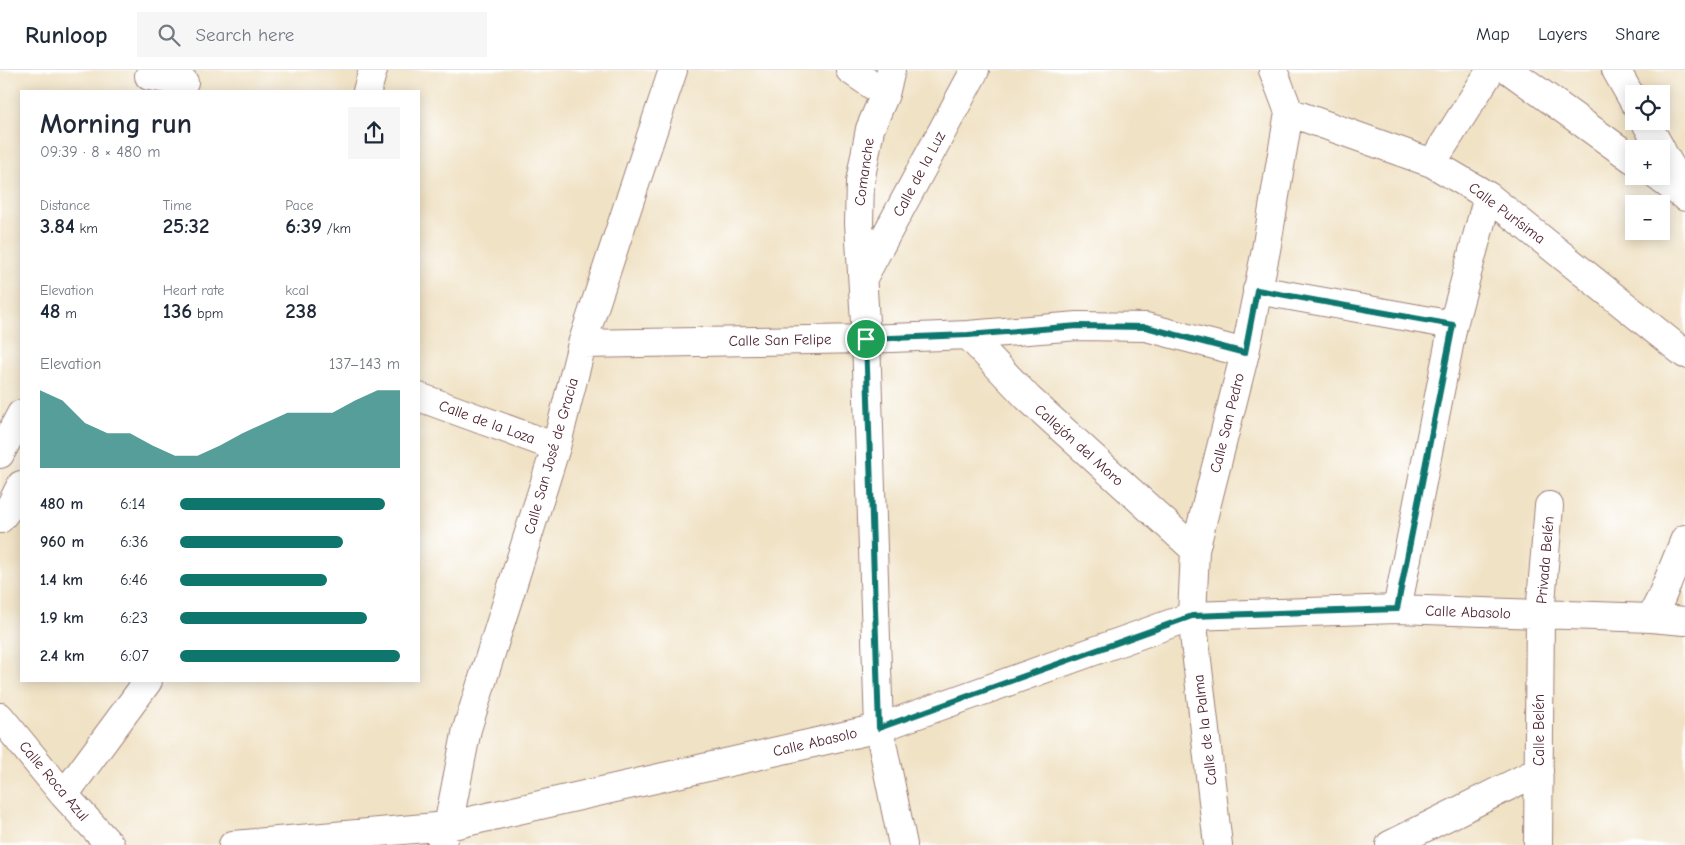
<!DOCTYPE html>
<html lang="en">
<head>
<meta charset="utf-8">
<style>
	body { margin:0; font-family:"Comic Neue",sans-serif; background:#f6f6f7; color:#1f2937; height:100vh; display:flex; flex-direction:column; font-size:19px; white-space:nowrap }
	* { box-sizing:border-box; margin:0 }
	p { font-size:16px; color:#747a83 }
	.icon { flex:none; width:28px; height:28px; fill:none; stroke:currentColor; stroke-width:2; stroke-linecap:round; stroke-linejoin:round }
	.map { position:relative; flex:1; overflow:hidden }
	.details { position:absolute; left:20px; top:20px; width:400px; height:592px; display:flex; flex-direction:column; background:#fff; border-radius:0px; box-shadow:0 2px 12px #0003 }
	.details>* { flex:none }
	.tools { position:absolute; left:1625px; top:15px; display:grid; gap:10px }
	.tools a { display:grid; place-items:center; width:45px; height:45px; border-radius:0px; background:#fff; box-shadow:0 2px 12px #0003; font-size:25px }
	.pin { position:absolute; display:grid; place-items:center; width:42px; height:42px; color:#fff; margin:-21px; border:2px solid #fff; border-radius:50%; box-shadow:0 1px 5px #0007 }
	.round { display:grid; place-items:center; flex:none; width:52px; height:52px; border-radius:0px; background:#f6f6f7 }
	.head { display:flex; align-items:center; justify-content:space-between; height:85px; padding:0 20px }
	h1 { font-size:28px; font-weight:700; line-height:38px }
	.stats { display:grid; grid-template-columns:repeat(3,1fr); gap:8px; height:85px; padding:5px 20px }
	.stats div { display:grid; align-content:center }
	.stats b { font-size:21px; font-weight:700 }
	.stats small { font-size:14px; font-weight:400 }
	.stats p { font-size:14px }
	.chart { height:140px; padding:10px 20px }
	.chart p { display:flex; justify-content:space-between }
	.chart svg { width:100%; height:90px; margin-top:5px; fill:#0f766e; opacity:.7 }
	ul { padding:0 20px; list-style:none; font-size:16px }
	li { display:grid; grid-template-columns:80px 60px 1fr; align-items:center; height:38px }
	li i { height:12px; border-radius:6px; background:#0f766e }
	header { display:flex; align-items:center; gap:30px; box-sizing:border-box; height:70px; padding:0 25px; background:#fff; border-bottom:1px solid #e0e1e3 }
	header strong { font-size:24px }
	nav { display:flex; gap:28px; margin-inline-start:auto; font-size:18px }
	.search { width:350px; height:45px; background:#f6f6f7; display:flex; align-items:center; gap:12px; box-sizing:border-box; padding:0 18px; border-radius:0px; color:#747a83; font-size:19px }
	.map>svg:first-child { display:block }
</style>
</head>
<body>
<header>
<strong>Runloop</strong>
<div class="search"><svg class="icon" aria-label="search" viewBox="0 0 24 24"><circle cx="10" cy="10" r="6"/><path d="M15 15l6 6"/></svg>Search here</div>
<nav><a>Map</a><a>Layers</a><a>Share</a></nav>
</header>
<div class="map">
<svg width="1685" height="775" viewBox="0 0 1685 775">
	<rect width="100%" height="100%" fill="#fff"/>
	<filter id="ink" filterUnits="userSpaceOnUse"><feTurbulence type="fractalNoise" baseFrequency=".02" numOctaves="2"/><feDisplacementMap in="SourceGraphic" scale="10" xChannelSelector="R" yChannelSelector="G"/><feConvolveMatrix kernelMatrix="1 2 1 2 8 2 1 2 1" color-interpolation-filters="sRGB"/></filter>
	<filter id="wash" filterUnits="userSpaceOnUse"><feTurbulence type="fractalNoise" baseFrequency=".0096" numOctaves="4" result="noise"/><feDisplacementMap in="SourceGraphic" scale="20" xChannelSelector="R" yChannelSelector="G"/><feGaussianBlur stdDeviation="1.12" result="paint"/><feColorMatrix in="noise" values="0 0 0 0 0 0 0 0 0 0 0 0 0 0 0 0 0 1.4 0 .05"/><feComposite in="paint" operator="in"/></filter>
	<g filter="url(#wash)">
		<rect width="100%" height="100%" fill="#f0e2c5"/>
	</g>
	<g filter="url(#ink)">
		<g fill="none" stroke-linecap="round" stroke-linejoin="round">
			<g stroke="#9d8078" stroke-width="30">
				<path id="minor" d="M850 0 885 24
					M891 0 885 24 870 59 860 112 859 153 866 269 879 658 903 775
					M1273 0 1289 42 1432 93 1488 126 1685 284
					M1509 0 1634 90
					M149 6 184 12
					M367 21 373 0
					M1432 93 1491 0
					M1657 106 1685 127
					M863 208 975 0
					M1257 220 1453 255
					M968 265 1028 328 1195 480
					M582 274 866 269 968 265 1078 256 1146 257 1245 283
					M419 327 556 377
					M0 384 21 344
					M0 449 11 435 21 415
					M1397 539 1453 255 1488 126
					M1651 548 1661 528 1685 469
					M0 647 64 725 110 775
					M64 725 148 611
					M442 771 448 756 467 659 556 377 582 274 673 0
					M233 775 448 756 879 658 1192 546 1397 539 1651 548 1685 551
					M1218 775 1192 546 1195 480 1245 283 1266 180 1289 42
					M1390 775 1539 701
					M1538 775 1540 544 1549 436"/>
			</g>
			<g stroke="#9d8078" stroke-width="30">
				<path id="secondary" d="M1616 0 1634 32
					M1645 51 1661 79
					M1661 80 1685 121"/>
			</g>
			<use href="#minor" stroke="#fff" stroke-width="28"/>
			<use href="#secondary" stroke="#fff" stroke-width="28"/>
		</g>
	</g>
	<g fill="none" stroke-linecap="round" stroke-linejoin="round" filter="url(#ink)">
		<g stroke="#fff" stroke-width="10">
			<path id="route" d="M1257 220 1453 255 1397 539 1192 546 879 658 866 269 968 265 1078 256 1146 257 1245 283Z"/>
		</g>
		<use href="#route" stroke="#0f766e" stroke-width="6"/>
	</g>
	<g text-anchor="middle" stroke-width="4.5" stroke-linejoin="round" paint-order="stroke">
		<g font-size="15" fill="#4a1f2b" stroke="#fff">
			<text transform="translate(864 102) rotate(-82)" y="5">Comanche</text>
			<text transform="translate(919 104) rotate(-62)" y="5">Calle de la Luz</text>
			<text transform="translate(1507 143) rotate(37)" y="5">Calle Purísima</text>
			<text transform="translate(780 270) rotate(-1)" y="5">Calle San Felipe</text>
			<text transform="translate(487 352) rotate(20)" y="5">Calle de la Loza</text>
			<text transform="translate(1227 353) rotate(-76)" y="5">Calle San Pedro</text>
			<text transform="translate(1079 375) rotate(42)" y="5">Callejón del Moro</text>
			<text transform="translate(551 386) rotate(-74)" y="5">Calle San José de Gracia</text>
			<text transform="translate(1545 490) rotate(-85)" y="5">Privada Belén</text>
			<text transform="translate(1468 542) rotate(2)" y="5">Calle Abasolo</text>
			<text transform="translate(1205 660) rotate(-97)" y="5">Calle de la Palma</text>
			<text transform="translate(1539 660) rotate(-90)" y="5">Calle Belén</text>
			<text transform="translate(815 672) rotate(-13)" y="5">Calle Abasolo</text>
			<text transform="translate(54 711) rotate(50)" y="5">Calle Roca Azul</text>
		</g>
	</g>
</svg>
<div class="tools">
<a><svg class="icon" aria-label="locate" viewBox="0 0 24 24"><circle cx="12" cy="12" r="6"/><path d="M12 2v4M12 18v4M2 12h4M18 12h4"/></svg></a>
<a>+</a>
<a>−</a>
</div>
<div class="pin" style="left:866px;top:269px;background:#1e9e55"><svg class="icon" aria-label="arrive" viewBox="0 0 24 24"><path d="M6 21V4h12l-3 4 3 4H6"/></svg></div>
<section class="details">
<div class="head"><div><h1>Morning run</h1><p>09:39 · 8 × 480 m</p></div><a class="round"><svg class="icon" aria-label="share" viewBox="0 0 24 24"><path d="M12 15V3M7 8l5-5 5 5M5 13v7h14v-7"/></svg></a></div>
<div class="stats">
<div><p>Distance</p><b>3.84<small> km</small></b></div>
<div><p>Time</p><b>25:32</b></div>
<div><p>Pace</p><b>6:39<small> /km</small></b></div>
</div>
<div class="stats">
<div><p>Elevation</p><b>48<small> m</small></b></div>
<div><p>Heart rate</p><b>136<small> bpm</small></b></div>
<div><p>kcal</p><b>238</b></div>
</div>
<div class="chart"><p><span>Elevation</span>137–143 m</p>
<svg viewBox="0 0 160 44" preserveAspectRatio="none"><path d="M0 44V6L10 11L20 22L30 27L40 27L50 33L60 38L70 38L80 33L90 27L100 22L110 17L120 17L130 17L140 11L150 6L160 6V44z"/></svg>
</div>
<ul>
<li><b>480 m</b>6:14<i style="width:93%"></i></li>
<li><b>960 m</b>6:36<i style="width:74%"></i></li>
<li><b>1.4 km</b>6:46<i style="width:67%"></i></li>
<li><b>1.9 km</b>6:23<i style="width:85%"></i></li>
<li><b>2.4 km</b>6:07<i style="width:100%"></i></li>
</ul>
</section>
</div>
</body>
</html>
